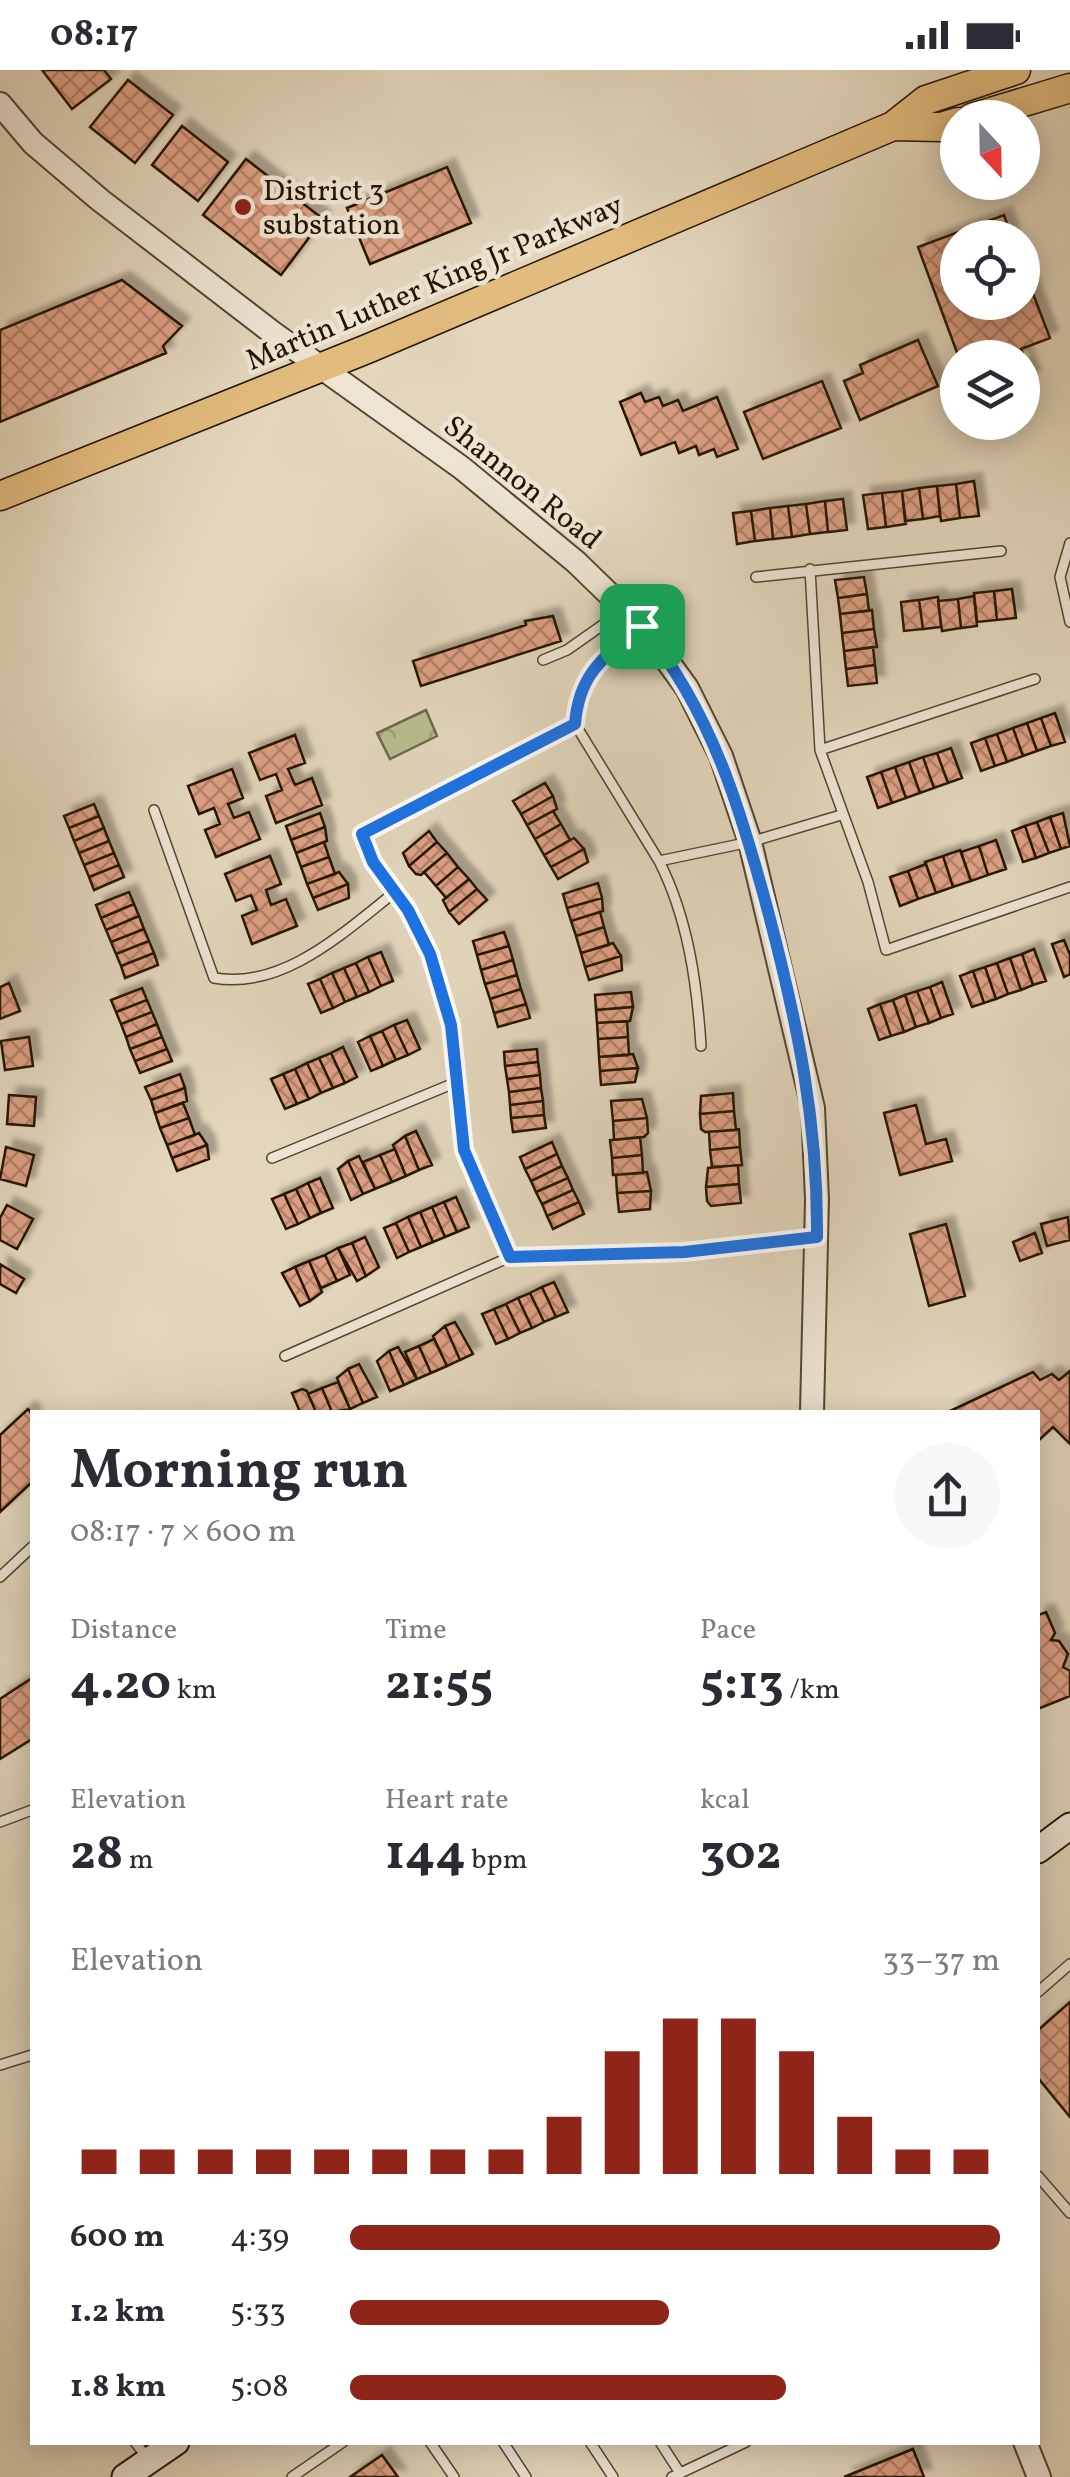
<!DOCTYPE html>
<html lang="en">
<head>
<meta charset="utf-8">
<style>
	body { margin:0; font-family:Vollkorn,serif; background:#f7f7f7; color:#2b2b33; height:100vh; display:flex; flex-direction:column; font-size:38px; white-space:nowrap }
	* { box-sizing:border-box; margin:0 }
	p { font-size:32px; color:#7c7c81 }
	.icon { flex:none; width:55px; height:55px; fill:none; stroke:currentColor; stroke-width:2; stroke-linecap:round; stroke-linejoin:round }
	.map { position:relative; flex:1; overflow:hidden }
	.drawer { position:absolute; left:30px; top:1340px; width:1010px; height:1035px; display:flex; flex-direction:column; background:#fff; border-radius:0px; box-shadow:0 5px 25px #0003 }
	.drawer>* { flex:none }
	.needle { width:65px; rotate:158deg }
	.controls { position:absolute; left:940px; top:30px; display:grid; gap:20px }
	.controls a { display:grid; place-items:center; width:100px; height:100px; border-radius:50%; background:#fff; box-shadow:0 5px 25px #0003; font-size:50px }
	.pin { position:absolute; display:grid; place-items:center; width:85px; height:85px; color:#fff; margin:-42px; border-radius:20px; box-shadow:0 5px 15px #0006 }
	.round { display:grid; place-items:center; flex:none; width:105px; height:105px; border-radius:52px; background:#f7f7f7 }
	.headline { display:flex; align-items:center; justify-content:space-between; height:170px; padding:0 40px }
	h1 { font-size:55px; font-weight:700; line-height:75px }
	.metrics { display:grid; grid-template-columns:repeat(3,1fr); gap:15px; height:170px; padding:10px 40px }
	.metrics div { display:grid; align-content:center }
	.metrics b { font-size:50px; font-weight:700 }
	.metrics small { font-size:28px; font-weight:400 }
	.metrics p { font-size:28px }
	.chart { height:280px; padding:20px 40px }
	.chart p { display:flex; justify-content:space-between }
	.chart svg { width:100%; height:180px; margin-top:10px; stroke:#8f2418; stroke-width:6 }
	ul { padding:0 40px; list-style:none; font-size:32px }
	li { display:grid; grid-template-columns:160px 120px 1fr; align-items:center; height:75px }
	li i { height:25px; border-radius:12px; background:#8f2418 }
	.status { display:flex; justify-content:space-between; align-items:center; height:70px; padding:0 50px; background:#fff; direction:ltr }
	.status svg { height:28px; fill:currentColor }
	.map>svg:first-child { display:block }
</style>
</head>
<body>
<div class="status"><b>08:17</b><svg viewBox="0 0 49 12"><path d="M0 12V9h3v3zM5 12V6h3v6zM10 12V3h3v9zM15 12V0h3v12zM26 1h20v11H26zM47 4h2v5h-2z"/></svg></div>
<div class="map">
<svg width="1070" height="2407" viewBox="0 0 1070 2407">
	<defs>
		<pattern id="park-crowns" width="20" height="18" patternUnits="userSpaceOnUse" patternTransform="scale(2.5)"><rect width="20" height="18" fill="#b7bd8e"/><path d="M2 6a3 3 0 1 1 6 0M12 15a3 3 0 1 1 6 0" fill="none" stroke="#9da279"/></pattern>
		<pattern id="building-cross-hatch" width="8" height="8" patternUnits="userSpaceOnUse" patternTransform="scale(2.5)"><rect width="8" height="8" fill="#dda083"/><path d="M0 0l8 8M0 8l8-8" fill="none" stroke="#b38169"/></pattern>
		<filter id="shadow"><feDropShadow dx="8" dy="-8" stdDeviation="2.5" flood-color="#0004"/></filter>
	</defs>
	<rect width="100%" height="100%" fill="#e3d6bc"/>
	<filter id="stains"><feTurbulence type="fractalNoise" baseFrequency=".002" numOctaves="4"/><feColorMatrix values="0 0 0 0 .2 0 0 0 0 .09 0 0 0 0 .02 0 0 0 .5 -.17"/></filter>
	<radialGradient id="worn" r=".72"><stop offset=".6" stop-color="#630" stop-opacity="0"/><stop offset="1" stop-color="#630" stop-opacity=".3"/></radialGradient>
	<path fill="url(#park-crowns)" stroke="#6e6948" stroke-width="2.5" d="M426 640 437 666 390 689 377 663Z"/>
	<path fill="url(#building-cross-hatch)" stroke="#251502" stroke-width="2.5" filter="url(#shadow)" d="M42 0H104L111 9 72 39Z
		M128 10 173 45 135 93 90 57Z
		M182 56 228 92 198 131 152 95Z
		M246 89 323 149 281 205 203 145Z
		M447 97 471 153 370 194 347 138Z
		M1004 145 1012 168H958V232H1022V195L1050 268 1021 279 1032 308 1022 311V288H959L918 177Z
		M122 210 182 256 163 276 166 283 0 352V260Z
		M918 270 938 316 860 350 844 311 863 303 860 295Z
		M822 311 841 358 763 389 744 342Z
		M641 323 645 332 659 327 663 336 678 330 683 341 717 327 738 379 717 387 714 379 699 385 696 376 679 383 675 372 641 385 620 332Z
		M974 411 979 446 960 448 956 414Z
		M956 414 960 448 941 451 937 416Z
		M937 416 940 446 923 449 919 418Z
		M919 418 923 449 905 451 902 421Z
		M902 421 906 454 886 457 882 423Z
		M882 423 886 457 868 459 863 425Z
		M843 429 847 460 828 462 825 431Z
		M825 431 828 462 810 464 806 434Z
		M806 434 810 464 792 467 788 436Z
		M788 436 792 467 773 469 770 438Z
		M770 438 773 469 755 471 751 441Z
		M751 441 755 471 737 474 733 443Z
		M864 507 867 524 838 528 835 510Z
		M1012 519 1016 548 997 550 994 521Z
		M994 521 997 550 977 552 974 523Z
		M867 524 869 541 840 544 838 528Z
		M974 526 977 556 961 558 958 529Z
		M938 527 941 557 923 559 919 530Z
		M958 529 961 558 942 561 938 531Z
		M919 530 923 559 904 561 901 532Z
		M872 540 874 559 842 563 840 544Z
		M553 546 561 571 421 616 413 591 526 555 525 551Z
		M874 559 877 577 844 581 842 563Z
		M873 577 875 595 846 599 844 581Z
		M875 595 877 613 848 616 846 599Z
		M1055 643 1065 672 1051 676 1041 648Z
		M1041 648 1051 676 1037 681 1027 653Z
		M1027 653 1037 681 1023 686 1013 658Z
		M1013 658 1023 686 1007 692 997 664Z
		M997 664 1007 692 995 696 985 668Z
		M295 665 305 693 288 699 295 715 312 708 322 735 276 753 266 726 282 720 276 704 260 710 249 683Z
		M985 668 995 696 981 701 971 673Z
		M951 678 962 708 948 713 937 683Z
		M937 683 948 713 934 718 923 687Z
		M923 687 934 718 920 723 909 692Z
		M909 692 920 723 906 728 895 697Z
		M895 697 906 728 892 733 881 702Z
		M232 699 243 728 228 734 234 748 249 742 260 769 216 787 205 760 220 754 214 738 199 744 188 716Z
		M881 702 892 733 878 738 867 707Z
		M545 713 553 726 521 744 513 731Z
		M553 726 557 739 527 755 521 744Z
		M94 734 99 746 69 758 64 746Z
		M553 741 561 754 535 769 527 755Z
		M320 743 325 757 291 770 286 756Z
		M1063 743 1070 776 1061 779 1050 747Z
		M99 746 104 758 74 771 69 758Z
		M1050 747 1061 779 1049 783 1037 752Z
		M1037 752 1049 783 1036 788 1025 756Z
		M561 754 570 770 544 785 535 769Z
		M1025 756 1036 788 1023 792 1012 761Z
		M325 757 327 771 296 783 291 770Z
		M104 758 109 771 79 783 74 771Z
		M429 761 437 772 409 796 403 783Z
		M574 768 584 779 551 797 544 785Z
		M996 770 1006 799 988 805 979 776Z
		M109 771 114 783 84 795 79 783Z
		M324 772 329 787 301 797 296 783Z
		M437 772 447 783 421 805 416 804 409 796Z
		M979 776 988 805 971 811 961 782Z
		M584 779 588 792 558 809 551 797Z
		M960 780 971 811 953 817 943 786Z
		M114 783 119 795 89 807 84 795Z
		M447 783 458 797 436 816 424 802Z
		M270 786 281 814 266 820 271 835 286 829 297 856 252 874 242 846 257 840 251 825 236 831 225 804Z
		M943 786 953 817 936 823 925 792Z
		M329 787 335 804 307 814 301 797Z
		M926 794 936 823 918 829 908 801Z
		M119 795 124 807 94 820 89 807Z
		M458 797 469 809 446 828 436 816Z
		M908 801 918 829 900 836 890 807Z
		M339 802 348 814 313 828 307 814Z
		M469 809 477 819 449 842 443 830Z
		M598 813 602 828 567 838 563 824Z
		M348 814 349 828 318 840 313 828Z
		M477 819 487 830 459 854 449 842Z
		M129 822 134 834 101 848 96 835Z
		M602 828 603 841 571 851 567 838Z
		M134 834 139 846 106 860 101 848Z
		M600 842 604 857 576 866 571 851Z
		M139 846 144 859 111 872 106 860Z
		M604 857 609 875 581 883 576 866Z
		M144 859 149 871 116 884 111 872Z
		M504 862 509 876 477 885 473 871Z
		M1064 870 1070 885V904L1064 907 1052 874Z
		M149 871 154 883 121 896 116 884Z
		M613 873 621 886 585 897 581 883Z
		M509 876 513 890 481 900 477 885Z
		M1034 879 1046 911 1033 915 1022 884Z
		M381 882 393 911 381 916 368 887Z
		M154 883 158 895 125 908 121 896Z
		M1022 884 1033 915 1021 920 1010 888Z
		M621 886 622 900 589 910 585 897Z
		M368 887 381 916 369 922 356 893Z
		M1010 888 1021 920 1008 924 997 893Z
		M513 890 517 905 485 914 481 900Z
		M356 893 369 922 357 927 344 898Z
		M997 893 1008 924 996 929 985 897Z
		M985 897 996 929 984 933 973 901Z
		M344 898 357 927 345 932 332 903Z
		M973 901 984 933 972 937 960 906Z
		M332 903 345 932 333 938 320 909Z
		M517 905 521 919 490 929 485 914Z
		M320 909 333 938 321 943 308 914Z
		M942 912 953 944 941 948 930 917Z
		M9 913 20 941 0 949V917Z
		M930 917 941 948 929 953 917 921Z
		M142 918 147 930 116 942 111 930Z
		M521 919 526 934 494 943 490 929Z
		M917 921 929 953 916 957 905 925Z
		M631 922 633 937 596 940 595 925Z
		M905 925 916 957 904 962 893 930Z
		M147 930 152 942 121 954 116 942Z
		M893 930 904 962 891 966 880 934Z
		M526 934 530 948 498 957 494 943Z
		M880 934 891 966 879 970 868 939Z
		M633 937 630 951 597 953 596 940Z
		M152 942 157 954 126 967 121 954Z
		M407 950 420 979 408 985 394 955Z
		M627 951 628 967 598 969 597 953Z
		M157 954 162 967 130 979 126 967Z
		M394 955 408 985 396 990 382 961Z
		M382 961 396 990 383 996 370 966Z
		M370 966 383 996 371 1001 358 972Z
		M29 967 33 996 5 1000 1 971Z
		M162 967 167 979 135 991 130 979Z
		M628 967 629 985 599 987 598 969Z
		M343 977 357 1007 345 1013 331 983Z
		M167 979 172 991 140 1003 135 991Z
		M537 979 538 992 505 996 504 982Z
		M331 983 345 1013 333 1018 319 988Z
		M633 984 638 998 600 1001 599 987Z
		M319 988 333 1018 321 1023 307 993Z
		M538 992 540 1005 507 1009 505 996Z
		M307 993 321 1023 309 1029 295 999Z
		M638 998 635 1012 601 1015 600 1001Z
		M295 999 309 1029 297 1034 283 1004Z
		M180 1004 185 1018 151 1030 145 1017Z
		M283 1004 297 1034 285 1039 271 1009Z
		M540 1005 541 1018 509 1022 507 1009Z
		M185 1018 187 1031 155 1043 151 1030Z
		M541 1018 543 1031 510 1035 509 1022Z
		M733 1023 734 1041 700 1044 701 1026Z
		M9 1025 36 1027 34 1056 7 1054Z
		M642 1029 647 1048 613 1051 611 1031Z
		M543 1031 544 1045 511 1048 510 1035Z
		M183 1033 189 1048 160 1058 155 1043Z
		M916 1035 926 1074 946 1069 952 1091 900 1105 884 1043Z
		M734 1041 736 1060 705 1062 701 1059 700 1044Z
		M544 1045 546 1058 513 1062 511 1048Z
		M189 1048 195 1065 167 1075 160 1058Z
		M647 1048 648 1063 644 1067 614 1070 613 1051Z
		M739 1059 740 1077 710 1080 709 1062Z
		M416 1061 432 1095 419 1100 405 1066Z
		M199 1063 207 1075 172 1088 167 1075Z
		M405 1066 419 1100 406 1106 393 1075Z
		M640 1067 642 1085 612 1088 610 1070Z
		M552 1072 557 1084 525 1099 520 1087Z
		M207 1075 209 1089 177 1101 172 1088Z
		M6 1077 34 1085 26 1116 0 1109Z
		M740 1077 742 1095 712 1097 710 1080Z
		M395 1079 406 1106 392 1112 380 1085Z
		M557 1084 562 1096 531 1111 525 1099Z
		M380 1085 392 1112 375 1119 363 1092Z
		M642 1085 643 1103 613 1105 612 1088Z
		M359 1086 375 1119 363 1124 348 1091Z
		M348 1091 363 1124 351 1130 338 1099Z
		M738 1095 739 1114 706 1117 708 1098Z
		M562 1096 568 1108 536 1122 531 1111Z
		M647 1102 651 1121 617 1123 616 1105Z
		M320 1108 333 1138 321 1143 308 1113Z
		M568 1108 573 1120 542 1134 536 1122Z
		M308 1113 321 1143 310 1148 296 1119Z
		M739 1114 741 1133 711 1136 707 1131 706 1117Z
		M296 1119 310 1148 298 1154 284 1124Z
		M573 1120 579 1132 547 1146 542 1134Z
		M651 1121 650 1139 619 1142 617 1123Z
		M284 1124 298 1154 286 1159 272 1129Z
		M456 1127 469 1157 457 1162 444 1132Z
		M444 1132 457 1162 445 1167 432 1137Z
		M579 1132 584 1144 553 1159 547 1146Z
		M7 1135 33 1149 17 1179 0 1170V1148Z
		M432 1137 445 1167 433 1172 420 1142Z
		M420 1142 433 1172 421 1177 408 1147Z
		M408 1147 421 1177 409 1182 396 1153Z
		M1068 1147 1070 1170 1047 1176 1041 1154Z
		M396 1153 409 1182 397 1188 384 1158Z
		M946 1154 965 1226 929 1236 910 1164Z
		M1035 1163 1042 1183 1020 1191 1013 1172Z
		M365 1167 379 1197 366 1206 352 1173Z
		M352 1173 366 1206 357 1211 338 1178Z
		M338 1178 350 1205 337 1211 325 1185Z
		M325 1185 337 1211 321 1218 309 1191Z
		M309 1191 322 1222 310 1231 295 1197Z
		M0 1194 24 1209 16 1223 0 1214Z
		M295 1197 310 1231 300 1236 282 1203Z
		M554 1212 568 1242 556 1247 542 1217Z
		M542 1217 556 1247 544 1252 530 1223Z
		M530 1223 544 1252 532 1258 518 1228Z
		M518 1228 532 1258 520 1263 506 1234Z
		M506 1234 520 1263 508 1269 494 1239Z
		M494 1239 508 1269 496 1274 482 1244Z
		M455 1252 473 1284 460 1290 445 1256Z
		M445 1256 460 1290 447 1296 433 1266Z
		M434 1269 447 1296 431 1303 419 1276Z
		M419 1276 431 1303 417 1309 405 1282Z
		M398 1277 417 1309 404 1315 389 1281Z
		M389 1281 404 1315 390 1321 377 1291Z
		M359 1294 377 1327 363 1333 348 1299Z
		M348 1299 363 1333 350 1339 337 1308Z
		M1070 1301V1374L1053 1357 1038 1371V1342H948L1033 1302 1040 1310 1052 1304 1059 1310Z
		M338 1312 350 1339 332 1342 322 1318Z
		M322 1318 332 1342H316L308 1324Z
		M302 1319 307 1321 316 1342H300L292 1323Z
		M28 1339 32 1344V1412L0 1442V1365Z
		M1046 1542 1055 1563 1051 1570 1059 1571 1068 1584 1063 1597 1070 1601V1626L1038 1639V1545Z
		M32 1608V1669L0 1689V1629Z
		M1070 1932V2047L1038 2008V1960Z
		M913 2379 924 2407H844Z
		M382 2385 398 2407H350Z"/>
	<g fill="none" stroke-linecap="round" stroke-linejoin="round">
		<g stroke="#544530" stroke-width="12">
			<path id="service" d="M1070 473 1060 507 1070 552
				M810 499 820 680 868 812 886 880 1070 817
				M756 507 1001 481
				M543 590 567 580 624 540
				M575 654C579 604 602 588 640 558
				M820 680 1035 609
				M154 740 214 908C283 920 344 862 395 822
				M659 791 575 654 363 764C378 808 413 840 430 884 457 953 448 1016 464 1081 474 1119 501 1150 510 1187L684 1181 816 1167
				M701 976C697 913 688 848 659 791L750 772 841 745
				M272 1088 457 1012
				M285 1286 510 1187
				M0 1507 32 1477
				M0 1752 32 1740
				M1038 1922 1070 1894
				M0 1995 32 1985
				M1038 2106 1070 2143
				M135 2372 149 2390
				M430 2372 454 2407
				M503 2372 526 2407
				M590 2372 613 2407
				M660 2372 680 2403
				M292 2407 343 2372
				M672 2407 746 2372"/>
		</g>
		<g stroke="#544530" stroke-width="26">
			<path id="tertiary" d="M0 34 33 73 100 130 273 263 462 398 576 492 642 556 687 618 721 686 750 772 813 1038 817 1129 812 1342
				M1025 2372 1039 2407"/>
		</g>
		<g stroke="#251502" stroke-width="29">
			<path id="secondary" d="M1038 1780 1070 1756
				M125 2407 176 2372"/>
		</g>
		<g stroke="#251502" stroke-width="31">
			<path id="primary" d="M971 48 1070 18
				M893 56 941 57 958 52
				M0 426 367 279 893 56 926 30 1016 0"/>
		</g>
		<use href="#service" stroke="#ede4d3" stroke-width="9"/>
		<use href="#tertiary" stroke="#ede4d3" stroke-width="22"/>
		<use href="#secondary" stroke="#ede4d3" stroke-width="25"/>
		<use href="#primary" stroke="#e2bb7e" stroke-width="28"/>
	</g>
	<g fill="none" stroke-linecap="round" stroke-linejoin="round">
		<g stroke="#fff" stroke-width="20">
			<path id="route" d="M642 556C712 642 741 740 769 845 798 956 818 1052 817 1167L684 1182 510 1187 464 1080 451 955 430 884 408 840 373 792 362 764 575 654C579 603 604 587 642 556Z"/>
		</g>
		<use href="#route" stroke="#1a73e8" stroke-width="12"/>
	</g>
	<circle fill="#8f2418" stroke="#ede4d3" stroke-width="4" cx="243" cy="137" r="10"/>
	<g text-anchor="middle" stroke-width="9" stroke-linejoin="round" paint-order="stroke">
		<g font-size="30" fill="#251502" stroke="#ede4d3" text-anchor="start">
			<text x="263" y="130">District 3<tspan x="263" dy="34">substation</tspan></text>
		</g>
		<g font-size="30" fill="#251502" stroke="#ede4d3">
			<text transform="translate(434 212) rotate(-23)" y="10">Martin Luther King Jr Parkway</text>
			<text transform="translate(523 412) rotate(39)" y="10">Shannon Road</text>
		</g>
	</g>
	<rect width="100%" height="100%" filter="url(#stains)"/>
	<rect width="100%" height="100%" fill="url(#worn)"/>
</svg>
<div class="controls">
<a><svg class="needle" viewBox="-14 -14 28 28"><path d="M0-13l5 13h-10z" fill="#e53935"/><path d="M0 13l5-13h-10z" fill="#7c7c81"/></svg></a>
<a><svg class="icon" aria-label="locate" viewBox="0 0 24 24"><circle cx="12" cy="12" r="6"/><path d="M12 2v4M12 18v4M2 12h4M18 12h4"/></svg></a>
<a><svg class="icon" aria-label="layers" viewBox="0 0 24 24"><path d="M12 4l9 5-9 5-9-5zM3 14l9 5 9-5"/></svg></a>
</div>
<div class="pin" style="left:642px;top:556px;background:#1e9e55"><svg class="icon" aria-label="arrive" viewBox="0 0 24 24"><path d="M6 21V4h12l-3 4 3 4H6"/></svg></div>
<section class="drawer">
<div class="headline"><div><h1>Morning run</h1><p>08:17 · 7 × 600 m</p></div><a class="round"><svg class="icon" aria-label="share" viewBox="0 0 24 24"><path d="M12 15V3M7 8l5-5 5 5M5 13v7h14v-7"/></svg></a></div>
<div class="metrics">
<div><p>Distance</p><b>4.20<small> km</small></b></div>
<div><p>Time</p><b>21:55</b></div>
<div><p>Pace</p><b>5:13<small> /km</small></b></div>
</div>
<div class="metrics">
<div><p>Elevation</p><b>28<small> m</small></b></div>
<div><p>Heart rate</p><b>144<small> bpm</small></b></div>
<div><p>kcal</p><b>302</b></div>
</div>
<div class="chart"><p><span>Elevation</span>33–37 m</p>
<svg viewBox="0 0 160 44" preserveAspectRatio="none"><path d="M5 44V38M15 44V38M25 44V38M35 44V38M45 44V38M55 44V38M65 44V38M75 44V38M85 44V30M95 44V14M105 44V6M115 44V6M125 44V14M135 44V30M145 44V38M155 44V38"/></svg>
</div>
<ul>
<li><b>600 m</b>4:39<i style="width:100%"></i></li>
<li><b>1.2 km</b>5:33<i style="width:49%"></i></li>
<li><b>1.8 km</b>5:08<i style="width:67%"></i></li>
</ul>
</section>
</div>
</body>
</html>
